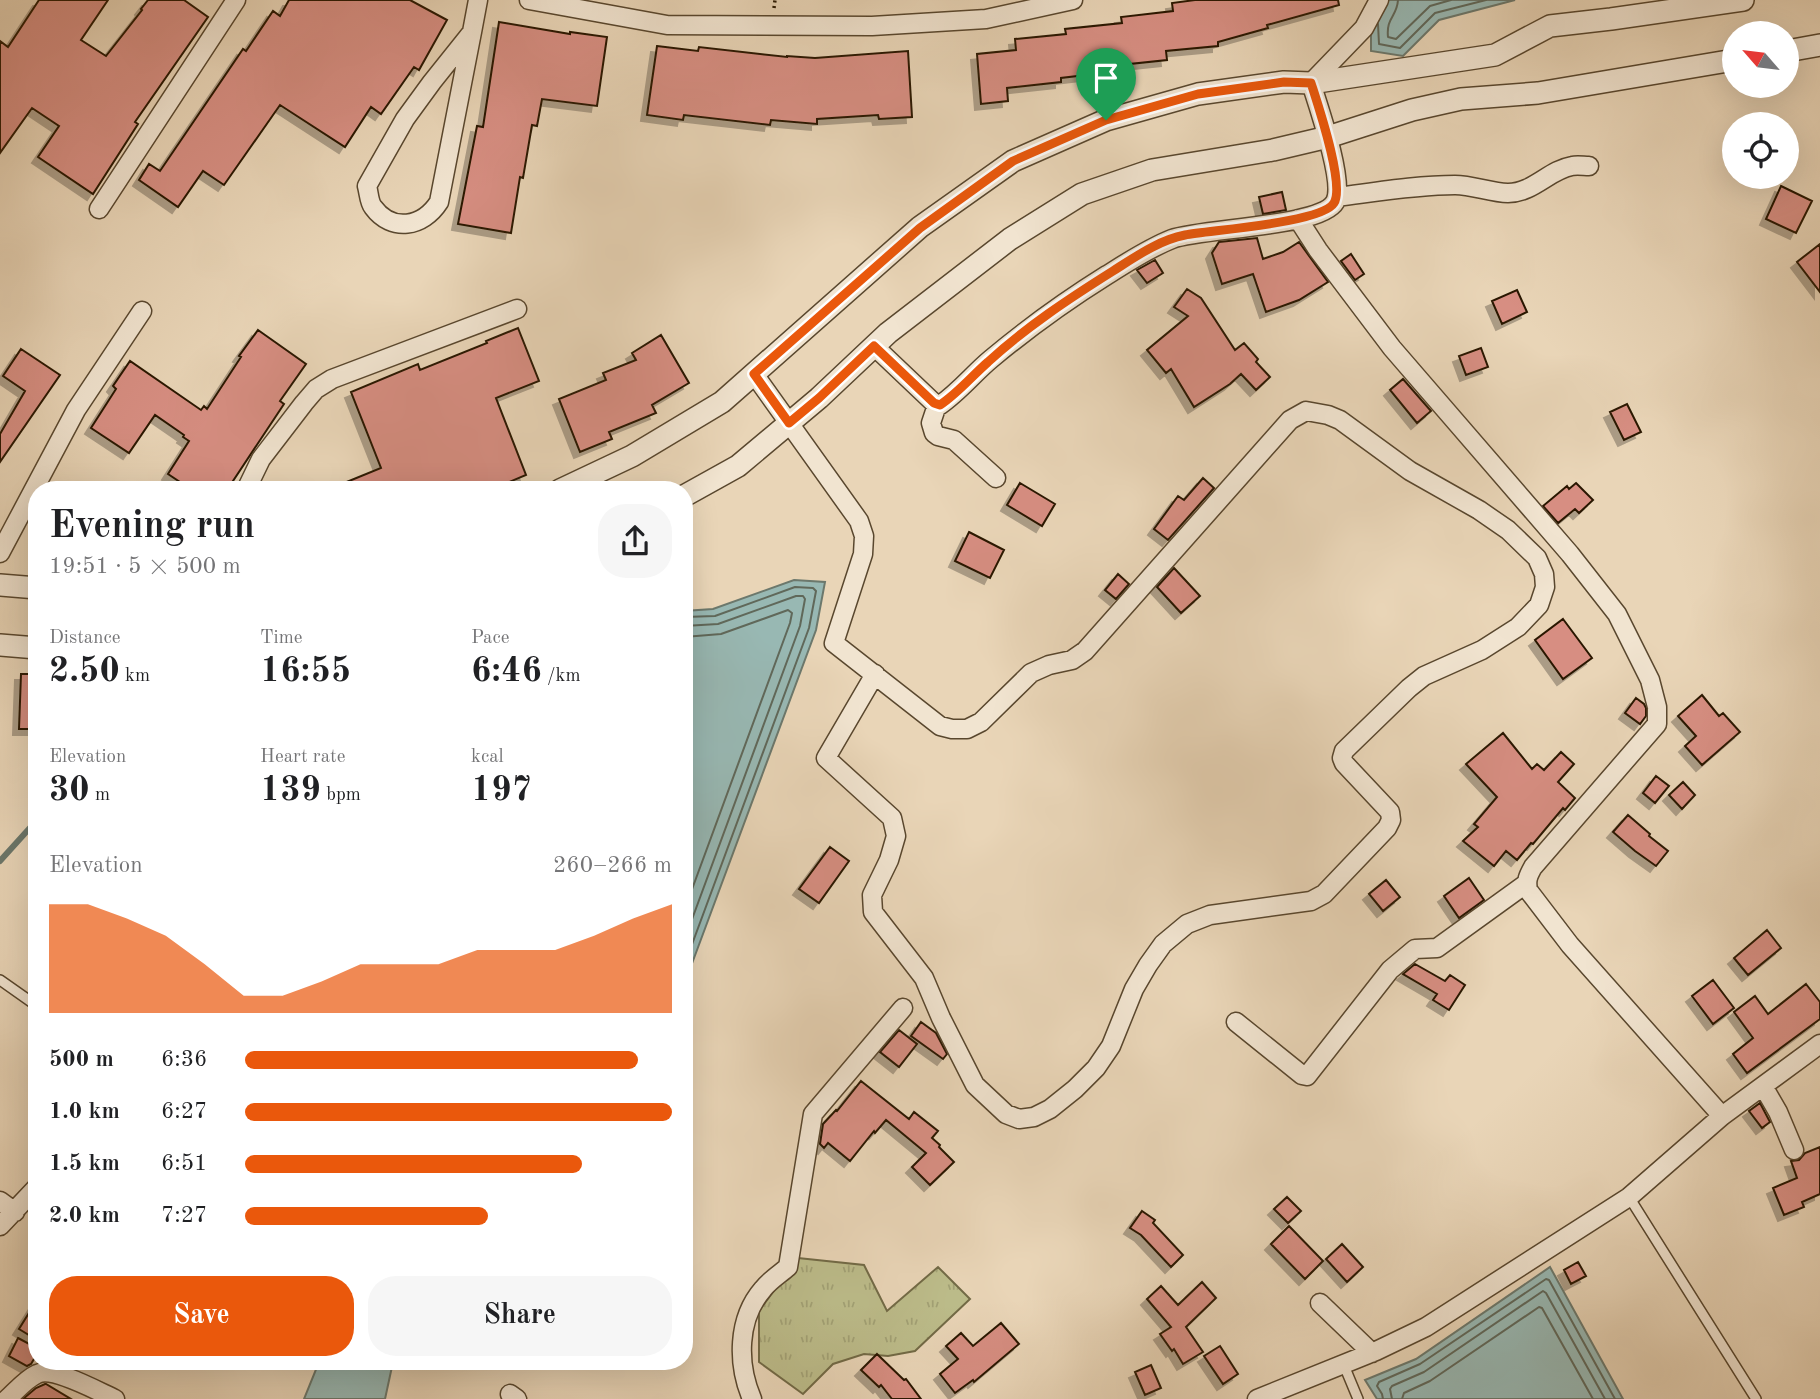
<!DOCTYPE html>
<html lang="en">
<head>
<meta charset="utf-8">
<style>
	body { margin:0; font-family:"Old Standard TT",serif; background:#f6f6f6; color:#202124; height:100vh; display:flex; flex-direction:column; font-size:26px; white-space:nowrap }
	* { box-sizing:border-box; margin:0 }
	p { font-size:23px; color:#757577 }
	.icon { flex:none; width:38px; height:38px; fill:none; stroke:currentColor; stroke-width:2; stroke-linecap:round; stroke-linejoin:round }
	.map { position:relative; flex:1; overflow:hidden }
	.sheet { position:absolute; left:28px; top:481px; width:665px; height:889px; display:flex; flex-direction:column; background:#fff; border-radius:28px; box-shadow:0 7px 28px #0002 }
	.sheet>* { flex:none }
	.needle { width:46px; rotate:298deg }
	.fabs { position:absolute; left:1722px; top:21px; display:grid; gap:14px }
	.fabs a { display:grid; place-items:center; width:77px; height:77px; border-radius:50%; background:#fff; box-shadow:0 7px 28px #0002; font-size:35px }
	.pin { position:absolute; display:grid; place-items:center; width:60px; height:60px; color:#fff; margin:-72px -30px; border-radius:50% 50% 50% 0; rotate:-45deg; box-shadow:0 0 7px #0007 }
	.pin .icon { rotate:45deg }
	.round { display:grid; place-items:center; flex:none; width:74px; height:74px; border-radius:28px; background:#f6f6f6 }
	.headline { display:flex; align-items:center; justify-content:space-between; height:119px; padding:0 21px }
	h1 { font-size:38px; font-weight:700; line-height:52px }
	.metrics { display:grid; grid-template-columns:repeat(3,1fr); gap:10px; height:119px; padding:7px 21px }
	.metrics div { display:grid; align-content:center }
	.metrics b { font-size:35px; font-weight:700 }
	.metrics small { font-size:19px; font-weight:400 }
	.metrics p { font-size:19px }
	.chart { height:196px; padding:14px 21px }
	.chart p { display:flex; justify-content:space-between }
	.chart svg { width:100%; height:126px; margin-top:7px; fill:#ea580c; opacity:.7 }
	.action { display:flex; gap:14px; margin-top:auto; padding:14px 21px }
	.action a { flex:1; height:80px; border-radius:28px; background:#ea580c; color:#fff; font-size:28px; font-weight:700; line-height:80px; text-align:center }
	.action a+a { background:#f6f6f6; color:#202124 }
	ul { padding:0 21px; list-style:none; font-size:23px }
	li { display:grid; grid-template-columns:112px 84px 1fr; align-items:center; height:52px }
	li i { height:18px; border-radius:9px; background:#ea580c }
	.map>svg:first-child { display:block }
</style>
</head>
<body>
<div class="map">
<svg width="1820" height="1399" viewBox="0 0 1820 1399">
	<defs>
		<pattern id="grass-tufts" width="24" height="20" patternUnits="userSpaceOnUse" patternTransform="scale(1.75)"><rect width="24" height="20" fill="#bcbc8a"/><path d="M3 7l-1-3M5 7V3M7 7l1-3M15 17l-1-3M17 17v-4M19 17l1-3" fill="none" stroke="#a2a175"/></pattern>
		<filter id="shadow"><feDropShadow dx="-6" dy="6" stdDeviation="0" flood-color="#0004"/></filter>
	</defs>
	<rect width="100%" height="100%" fill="#e9d5b7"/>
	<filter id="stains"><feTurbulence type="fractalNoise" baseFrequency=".00286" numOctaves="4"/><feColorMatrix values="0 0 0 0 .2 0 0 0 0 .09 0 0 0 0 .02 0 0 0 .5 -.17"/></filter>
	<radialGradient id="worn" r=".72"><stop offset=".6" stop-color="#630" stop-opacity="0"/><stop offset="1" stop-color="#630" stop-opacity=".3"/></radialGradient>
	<path fill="url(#grass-tufts)" stroke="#726a46" stroke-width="2" d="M798 1258 864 1265 887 1311 938 1267 970 1299 915 1351 888 1356 864 1354 833 1364 803 1394 759 1362V1311Z"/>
	<path fill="#98b8b3" stroke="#6c786c" stroke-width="2" d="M1384 0H1515L1439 20 1403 56 1371 51V20Z
		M794 580 825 582 816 630 684 985V611L713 609Z
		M1550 1267 1623 1399H1377L1365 1380 1416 1359Z
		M319 1362H393L385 1399H304Z"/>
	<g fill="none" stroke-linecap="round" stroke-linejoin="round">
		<path stroke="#60685a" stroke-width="2" d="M1398 0C1397 17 1386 17 1388 37L1396 39 1430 6 1451 0
			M1378 24 1379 44 1400 48 1435 13 1486 0
			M684 617 715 616 795 587 813 588 816 591 809 628 684 966
			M684 626 718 624 796 596H803L805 599 800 626 684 941
			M684 637 721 634 788 610 792 613 790 623 684 911
			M1383 1399 1382 1394 1377 1386 1379 1382 1420 1364 1546 1279 1549 1280 1615 1399
			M1392 1399 1390 1389 1392 1386 1424 1372 1543 1291 1546 1293 1605 1399
			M1402 1399 1404 1393 1430 1381 1539 1307 1542 1308 1593 1399"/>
		<path stroke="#6c786c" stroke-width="6" d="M0 861 37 820"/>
	</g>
	<path fill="#d78e82" stroke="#291801" stroke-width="2" filter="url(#shadow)" d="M39 0H108L81 40 106 56 142 10 141 9 148 0H184L208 17 135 122 138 124 93 194 38 157 59 126 32 108 0 153V41L8 47Z
		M289 0H410L447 20 419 70 414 67 381 114 371 107 345 147 280 105 224 185 203 171 178 207 139 180 149 164 160 171 243 49 246 51 273 11 280 16Z
		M1195 0H1338L1339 5 1267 25 1268 28 1218 42V46L1166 51 1167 60 1111 66 1112 72 1061 78V82L1007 88 1008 101 981 104 977 54 1016 50 1015 39 1066 34 1065 29 1122 23 1121 17 1173 11 1172 3Z
		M499 22 570 34V32L607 37 597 106 542 99 537 126 532 125 523 178 520 177 511 233 458 224 477 126 483 127Z
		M657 46 698 51 699 47 787 57V56L815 58 908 51 912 117 879 119 878 115 817 119V124L771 120 770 125 684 115 683 120 647 115Z
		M1781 186 1812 201 1796 233 1766 219Z
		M1282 192 1286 210 1263 214 1259 197Z
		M1257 238 1263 259 1283 252 1299 242 1328 282 1299 300 1266 312 1253 274 1222 284 1212 253 1219 242Z
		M1820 244V292L1797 262Z
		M1351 254 1364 274 1355 280 1341 261Z
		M1155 260 1163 273 1147 283 1137 270Z
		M1187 289 1201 298 1235 350 1244 343 1258 359 1256 362 1270 377 1256 390 1241 374 1230 384 1194 407 1171 369 1166 373 1147 350 1188 316 1174 307Z
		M1517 290 1527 312 1502 324 1492 301Z
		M518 328 539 381 496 398 526 475 490 490H327L381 468 351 392 418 364 420 370 487 343 486 341Z
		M258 330 306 364 280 401 284 404 227 490H192L168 474 189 441 183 437 184 435 155 415 129 453 91 428 116 389 113 386 130 361 201 410 204 406 207 409 241 357 239 356Z
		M661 335 689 383 652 405 656 413 609 432 612 439 580 452 559 399 606 380 603 373 636 360 632 353Z
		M1481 348 1488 367 1466 375 1459 356Z
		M21 349 60 375 0 462V434L25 391 3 376Z
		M1403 379 1431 411 1417 423 1390 390Z
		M1627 404 1641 432 1624 440 1610 412Z
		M1203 478 1214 488 1168 540 1154 529 1178 496 1184 500Z
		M1020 483 1055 504 1042 526 1007 505Z
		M1576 483 1593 500 1579 513 1575 509 1558 523 1543 506 1567 486 1569 489Z
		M969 532 1004 550 990 578 955 561Z
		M1174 568 1200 596 1181 613 1157 587Z
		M1118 574 1129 584 1116 599 1105 590Z
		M1563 619 1592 658 1563 679 1535 640Z
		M21 674H37V729H19Z
		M1702 695 1719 716 1723 713 1740 732 1702 765 1685 746 1696 736 1678 716Z
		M1636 698 1644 704 1646 708V716L1640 724 1625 713Z
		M1503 733 1532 769 1537 764 1544 770 1561 752 1574 764 1558 782 1575 798 1565 810 1563 808 1533 844 1531 843 1517 860 1506 851 1494 866 1463 841 1478 827 1474 824 1497 797 1466 764Z
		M1656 776 1669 786 1655 803 1643 793Z
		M1683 782 1695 795 1682 809 1669 795Z
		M1628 815 1650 834 1649 836 1668 851 1656 866 1635 851 1613 832Z
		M830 847 849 861 819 903 799 889Z
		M1469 878 1484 900 1459 918 1444 896Z
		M1386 880 1400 897 1383 911 1369 894Z
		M1767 930 1781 948 1748 975 1734 958Z
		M1415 964 1445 981 1450 975 1465 985 1449 1010 1433 1000 1437 994 1403 974Z
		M1713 980 1734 1008 1713 1024 1692 996Z
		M1806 984 1820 1002V1019L1747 1073 1733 1054 1753 1038 1734 1012 1755 996 1768 1014Z
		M921 1022 936 1033 947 1054 943 1059 911 1036Z
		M899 1030 917 1044 899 1067 880 1052Z
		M861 1081 909 1119 914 1112 938 1131 932 1138 940 1145 939 1147 954 1162 930 1185 912 1167 926 1153 886 1120 875 1133 874 1131 850 1161 828 1143 824 1148 820 1144 823 1124 836 1110 837 1111Z
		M1760 1103 1770 1122 1762 1128 1749 1111Z
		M1820 1147V1194L1802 1202 1804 1207 1784 1215 1773 1188 1797 1178 1791 1161 1799 1160 1805 1153Z
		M1287 1197 1301 1211 1288 1223 1274 1209Z
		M1142 1211 1155 1220 1153 1223 1183 1255 1171 1267 1141 1235 1130 1228Z
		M1289 1226 1323 1261 1305 1279 1271 1244Z
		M1342 1244 1363 1267 1347 1282 1326 1259Z
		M1578 1262 1586 1276 1571 1284 1564 1270Z
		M1202 1282 1216 1298 1186 1327 1203 1352 1183 1364 1174 1349 1172 1351 1160 1334 1171 1327 1147 1299 1161 1286 1178 1305Z
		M37 1300V1340L19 1329Z
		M1001 1323 1019 1344 974 1382 973 1380 955 1393 940 1374 958 1359 946 1346 961 1333 973 1346Z
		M18 1338 37 1348V1354L31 1364 27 1366 9 1356Z
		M1220 1346 1238 1374 1223 1384 1204 1356Z
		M877 1354 904 1380 906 1379 921 1399H892L881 1385 879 1387 861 1370Z
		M1151 1365 1161 1388 1145 1395 1135 1372Z
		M45 1384H46L71 1399H23L36 1388Z"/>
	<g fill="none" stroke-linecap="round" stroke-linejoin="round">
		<g stroke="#59472e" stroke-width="12">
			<path id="service" d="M0 980 37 1006
				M1629 1197 1756 1399
				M1343 1363 1358 1399"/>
		</g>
		<g stroke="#59472e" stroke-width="21">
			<path id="minor" d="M529 0 667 25 872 26 986 19 1073 0
				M472 32 439 202C423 227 392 233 373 207 369 202 369 193 367 186L405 119 432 82 472 32 478 0
				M1337 197C1376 192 1416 185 1455 185 1473 185 1491 193 1508 193 1533 193 1549 170 1572 166 1577 165 1584 166 1589 166
				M99 209 236 0
				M1298 219 1318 250 1392 348 1570 554 1617 614 1650 680 1657 707V724L1533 867C1528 876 1526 880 1528 890L1570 945 1722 1116
				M874 346 934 403 940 405C959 392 974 373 991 359 1028 328 1067 300 1107 275 1128 262 1149 248 1172 239 1202 228 1321 227 1335 202 1345 183 1318 105 1311 83L1364 28 1379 0
				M754 374 859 521 864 536 863 554 834 643 940 726 952 729H967L981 722 1031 673 1049 665 1072 660 1085 651 1290 420 1306 411 1328 415 1340 420 1410 471 1479 510 1508 530 1537 558 1544 574 1545 587 1539 605 1518 627 1482 650 1424 676 1409 688 1344 751 1342 758 1344 763 1390 812 1391 820 1387 828 1324 894 1311 901 1210 915 1187 924 1163 944 1148 965 1134 989 1111 1046 1096 1068 1075 1089 1050 1109 1034 1117 1019 1119 1006 1114 975 1085 941 1018 924 978 873 912 872 895 889 860 896 836 892 818 826 758 875 674
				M937 405 931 423 934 433 938 436 954 440 996 478
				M246 490 261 459 304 403 316 389 332 379 517 309
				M0 553 76 410 142 311
				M1236 1022 1302 1075 1307 1076 1390 970 1415 949 1437 948 1527 883
				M1763 1086 1778 1112 1794 1150
				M0 1201 15 1212
				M0 1226 37 1187
				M1320 1303 1372 1353
				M510 1394 517 1399
				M7 1399C16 1391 26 1379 37 1374 53 1366 99 1392 115 1399
				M752 1399C737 1364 737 1319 763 1289 770 1280 780 1274 788 1267L813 1114 903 1008
				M1257 1399 1376 1351 1426 1327 1629 1197 1722 1116 1820 1044"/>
		</g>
		<g stroke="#59472e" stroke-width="24">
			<path id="tertiary" d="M1787 51 1820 45
				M560 490 632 456 722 402 920 227 1013 161 1106 120 1198 94 1284 82 1311 83 1495 55 1550 26 1611 19 1743 0
				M684 496 738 466 819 398 888 333 1010 239 1082 194 1152 170 1273 150 1328 137 1412 110 1461 99 1538 93 1734 60
				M0 585 37 588
				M0 645 37 648"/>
		</g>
		<path stroke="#291801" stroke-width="3.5" stroke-dasharray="2 3.5" stroke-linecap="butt" d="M774 8 775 0"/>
		<use href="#service" stroke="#f1e4d0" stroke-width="9"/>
		<use href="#minor" stroke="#f1e4d0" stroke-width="18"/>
		<use href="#tertiary" stroke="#f1e4d0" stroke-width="21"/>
	</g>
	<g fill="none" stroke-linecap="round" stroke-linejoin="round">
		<g stroke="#fff" stroke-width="14">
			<path id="route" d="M1284 82 1311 83C1318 105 1345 185 1334 203 1322 223 1211 230 1185 235 1159 240 1135 257 1113 271 1070 298 1026 327 988 362 972 376 958 393 940 405L934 403 874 346 819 398 789 423 754 374 920 228 1013 161 1106 120 1198 94Z"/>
		</g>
		<use href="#route" stroke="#ea580c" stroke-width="9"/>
	</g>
	<rect width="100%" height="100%" filter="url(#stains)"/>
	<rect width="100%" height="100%" fill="url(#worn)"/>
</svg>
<div class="fabs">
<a><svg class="needle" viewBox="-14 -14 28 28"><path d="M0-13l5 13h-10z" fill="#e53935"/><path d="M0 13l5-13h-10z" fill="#757577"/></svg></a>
<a><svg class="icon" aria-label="locate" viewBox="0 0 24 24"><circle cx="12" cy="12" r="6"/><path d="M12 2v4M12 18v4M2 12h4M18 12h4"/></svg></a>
</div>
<div class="pin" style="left:1106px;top:120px;background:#1e9e55"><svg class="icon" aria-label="arrive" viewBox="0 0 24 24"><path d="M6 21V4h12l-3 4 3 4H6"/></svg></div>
<section class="sheet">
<div class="headline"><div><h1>Evening run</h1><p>19:51 · 5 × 500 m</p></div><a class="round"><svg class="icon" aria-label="share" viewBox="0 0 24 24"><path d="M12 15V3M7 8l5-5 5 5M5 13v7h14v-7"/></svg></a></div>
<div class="metrics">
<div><p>Distance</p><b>2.50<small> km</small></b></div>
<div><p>Time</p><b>16:55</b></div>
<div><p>Pace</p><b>6:46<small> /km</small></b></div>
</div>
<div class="metrics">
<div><p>Elevation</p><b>30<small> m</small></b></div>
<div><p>Heart rate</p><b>139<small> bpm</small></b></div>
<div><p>kcal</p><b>197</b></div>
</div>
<div class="chart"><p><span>Elevation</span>260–266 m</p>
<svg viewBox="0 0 160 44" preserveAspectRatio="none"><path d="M0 44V6L10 6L20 11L30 17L40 27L50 38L60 38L70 33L80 27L90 27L100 27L110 22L120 22L130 22L140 17L150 11L160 6V44z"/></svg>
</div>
<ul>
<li><b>500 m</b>6:36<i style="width:92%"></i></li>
<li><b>1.0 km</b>6:27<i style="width:100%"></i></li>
<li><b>1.5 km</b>6:51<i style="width:79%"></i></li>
<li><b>2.0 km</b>7:27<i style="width:57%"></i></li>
</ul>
<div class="action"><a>Save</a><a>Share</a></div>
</section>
</div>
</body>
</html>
